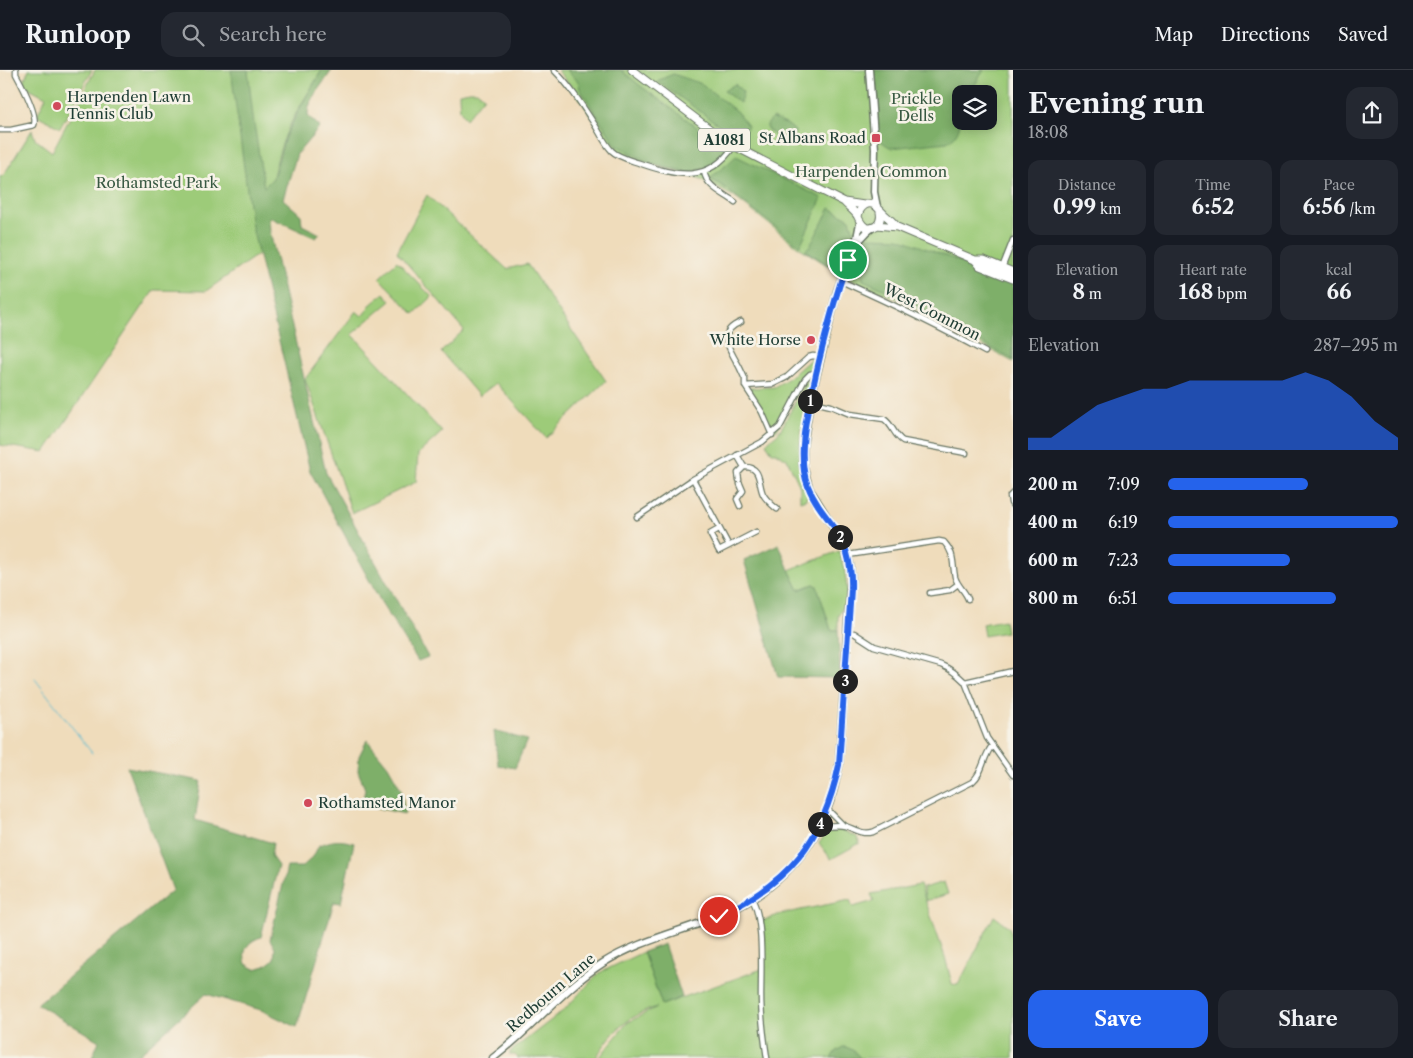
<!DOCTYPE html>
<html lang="en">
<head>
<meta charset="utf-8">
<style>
	body { margin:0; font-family:"Libre Caslon Text",serif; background:#242831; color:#f1f3f6; height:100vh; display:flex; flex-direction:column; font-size:19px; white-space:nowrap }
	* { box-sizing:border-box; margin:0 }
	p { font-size:16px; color:#9ea1a6 }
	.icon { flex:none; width:28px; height:28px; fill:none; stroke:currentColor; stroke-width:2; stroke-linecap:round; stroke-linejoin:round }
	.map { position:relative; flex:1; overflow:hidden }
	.drawer { display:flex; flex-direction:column; background:#171b24; width:400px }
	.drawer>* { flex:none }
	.controls { position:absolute; left:952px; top:15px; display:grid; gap:10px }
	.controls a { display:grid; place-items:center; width:45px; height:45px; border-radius:10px; background:#171b24; box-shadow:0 2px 12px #0003; font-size:25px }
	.pin { position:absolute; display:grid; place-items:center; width:42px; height:42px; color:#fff; margin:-21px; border:2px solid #fff; border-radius:50%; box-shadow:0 1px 5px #0007 }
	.km { position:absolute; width:25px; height:25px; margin:-12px; border-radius:50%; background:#222; color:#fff; font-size:14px; line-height:25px; text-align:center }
	.round { display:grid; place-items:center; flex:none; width:52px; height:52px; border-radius:15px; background:#242831 }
	.summary { display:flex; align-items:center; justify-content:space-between; height:85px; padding:0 15px }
	h1 { font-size:28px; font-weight:700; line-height:38px }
	.figures { display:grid; grid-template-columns:repeat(3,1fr); gap:8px; height:85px; padding:5px 15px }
	.figures div { display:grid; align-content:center; border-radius:12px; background:#242831; text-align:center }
	.figures b { font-size:21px; font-weight:700 }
	.figures small { font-size:14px; font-weight:400 }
	.figures p { font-size:14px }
	.chart { height:140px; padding:10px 15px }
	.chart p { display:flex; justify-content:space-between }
	.chart svg { width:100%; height:90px; margin-top:5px; fill:#2563eb; opacity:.7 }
	.button { display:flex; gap:10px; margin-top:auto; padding:10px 15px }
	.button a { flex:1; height:58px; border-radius:15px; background:#2563eb; color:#fff; font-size:20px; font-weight:700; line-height:58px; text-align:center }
	.button a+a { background:#242831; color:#f1f3f6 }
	ul { padding:0 15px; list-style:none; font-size:16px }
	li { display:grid; grid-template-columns:80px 60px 1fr; align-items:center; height:38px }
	li i { height:12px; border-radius:6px; background:#2563eb }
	header { display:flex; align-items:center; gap:30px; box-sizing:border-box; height:70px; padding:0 25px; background:#171b24; border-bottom:1px solid #363941 }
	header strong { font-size:24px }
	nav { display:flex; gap:28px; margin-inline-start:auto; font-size:18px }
	.search { width:350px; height:45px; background:#242831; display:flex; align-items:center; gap:12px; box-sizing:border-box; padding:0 18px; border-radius:15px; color:#9ea1a6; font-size:19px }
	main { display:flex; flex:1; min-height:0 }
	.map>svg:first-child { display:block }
</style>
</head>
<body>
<header>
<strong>Runloop</strong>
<div class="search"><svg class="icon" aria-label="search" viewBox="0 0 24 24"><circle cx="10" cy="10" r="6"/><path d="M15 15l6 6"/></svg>Search here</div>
<nav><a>Map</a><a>Directions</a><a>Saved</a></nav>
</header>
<main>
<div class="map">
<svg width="1013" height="988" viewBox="0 0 1013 988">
	<rect width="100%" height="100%" fill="#f7f3e8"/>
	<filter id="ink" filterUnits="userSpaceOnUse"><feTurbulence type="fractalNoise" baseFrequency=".02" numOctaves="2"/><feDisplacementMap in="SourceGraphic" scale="10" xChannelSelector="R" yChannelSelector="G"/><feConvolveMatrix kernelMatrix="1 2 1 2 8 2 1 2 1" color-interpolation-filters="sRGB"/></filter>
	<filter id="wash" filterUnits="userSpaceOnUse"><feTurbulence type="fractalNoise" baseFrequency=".0096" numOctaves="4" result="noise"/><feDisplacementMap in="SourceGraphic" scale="20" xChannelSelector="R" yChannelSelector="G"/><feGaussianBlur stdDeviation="1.12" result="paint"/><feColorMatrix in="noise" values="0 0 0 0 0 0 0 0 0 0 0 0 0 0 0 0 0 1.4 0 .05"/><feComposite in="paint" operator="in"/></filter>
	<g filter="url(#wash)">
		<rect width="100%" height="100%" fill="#efdcbb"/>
		<path fill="#9dcb79" stroke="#5e8456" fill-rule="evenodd" d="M29 0H92L60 58 37 45 46 27 27 17 24 13V10Z
			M95 0H322C308 24 291 48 282 74 270 109 266 146 260 183L206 221 154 220 45 382 0 375V106H3L32 60 35 69 52 82Z
			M557 0H1013V292L902 231 847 208 797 176 733 126 699 108 636 90 617 82 609 73 574 20ZM961 24H989V51H961Z
			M470 21H477L484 27 466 49 460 40 459 25V23Z
			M427 125 507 199 527 194 606 311 546 368 496 313 479 326 441 282 464 260 397 182Z
			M397 191 432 227 414 244 379 208Z
			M384 223 391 231 352 264 442 362 418 384 416 412 352 443 305 309 356 241 362 246 369 238 368 237Z
			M813 287 815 291 812 298 803 310 778 358 774 361 750 320V318L774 317 789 308Z
			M808 308 810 309C804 347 792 388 808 425L806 429 800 431V417L787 389 775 382H772L766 373 777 364 781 359Z
			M839 481 845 502 847 519 845 533 838 546V560H831L817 516 814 514 799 520 789 500Z
			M1004 550 1006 562 984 566 982 554Z
			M833 759 842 760 857 767 860 773 831 789 819 773 830 760Z
			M944 812 948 824 926 831 923 818Z
			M920 815 945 887 952 914 958 915 994 846 1009 857 1013 868V988H599L627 953 657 937C628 946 612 961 596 988H518L515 985H510V982L564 940 599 903 643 882 662 935 762 899 764 879 762 851 781 844 850 830 853 837 874 831 871 824Z"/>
		<path fill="#7eaf69" stroke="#4e764e" d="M231 0H248L253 47 264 117 273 108 285 67 302 34 322 0H332C324 13 307 30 308 46L320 57 297 84 283 129 301 145 302 155 320 164 316 168 269 147 270 162 326 403 428 587 418 591 381 532 310 401 252 157Z
			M568 0H621L642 17 726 78 723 83 710 96 689 103 654 95 616 75 580 19 578 11 569 3Z
			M874 0H984L974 16 971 24H961C961 40 964 64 947 72L891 78 879 70 874 31Z
			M673 4 702 14 737 42 748 56 739 69 657 11Z
			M735 14 743 22 740 33 724 21Z
			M772 48 788 55 795 61C795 62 794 69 793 70 788 76 771 63 767 59V55Z
			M736 86 822 128 800 176 721 115 710 109C718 100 728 95 736 86Z
			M830 138 850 149 855 166 840 202 805 180 810 176Z
			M868 167 899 168 1013 212V290L901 227 863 210C862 200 860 196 852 191L862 171Z
			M779 474 789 500 799 520 814 514 817 516 831 560H838L840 608 778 607 744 490Z
			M494 661 527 670 515 698 498 695Z
			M367 670 388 696 401 719 405 744 362 735 365 719 358 701 359 686Z
			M127 697 201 711 195 750 273 773 271 786 278 796 261 867C247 872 242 880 246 894L255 899 265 896 274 889 275 877 270 870 287 797H302L313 787 319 775C333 770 339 769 354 773L341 833 334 832 297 957 261 940 206 924 135 988H92L99 971 37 934 173 820Z
			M664 874 682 927 662 935 643 882Z
			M843 977C850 977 856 982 860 988H831L836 981Z"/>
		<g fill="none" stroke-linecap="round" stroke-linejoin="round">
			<path stroke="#53bad1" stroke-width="1" d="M35 609 92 683"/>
		</g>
	</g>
	<g filter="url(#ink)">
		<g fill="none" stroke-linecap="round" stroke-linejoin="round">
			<g stroke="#687563" stroke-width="7">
				<path id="street" d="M554 0C570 16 582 35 595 55 600 63 605 74 612 81 618 87 630 90 639 93 677 106 708 114 734 76
					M0 60H11L34 55C38 44 22 15 16 4V0
					M704 101C706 117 723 123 735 132
					M1002 198 1013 170
					M841 211C890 233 938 256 985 282
					M741 252C717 262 728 276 736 291 740 297 742 303 745 309V316L762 342 772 365
					M745 316 773 314 787 307 809 287 813 286 820 287
					M810 331 831 336 850 344 884 349C893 355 894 366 903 371L966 383
					M737 385 744 397 738 403 739 410
					M744 397C762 396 758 414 763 424 766 430 772 435 777 439
					M693 409 729 476
					M1013 423 1010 426 1011 433 1013 436
					M740 436 737 429 743 421 740 414
					M637 447 693 409 762 372 780 357 805 309 810 304 816 303
					M719 459 710 464 719 481 756 462
					M848 485 939 471 944 472C955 484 952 492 955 507 957 515 965 521 968 529
					M930 523 950 520 958 514
					M848 563H854L874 576 941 595C951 599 958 605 965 612L987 668 1013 705
					M965 612 1013 601
					M827 739 843 755
					M819 757C827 756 837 754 845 756 855 759 862 765 873 762L972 712C984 702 983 686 992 676
					M752 829C764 849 761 901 761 926 761 945 764 968 767 988"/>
			</g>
			<g stroke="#687563" stroke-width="9">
				<path id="secondary" d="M869 0 875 79 874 122 877 137
					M856 173 860 153
					M493 988C532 959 562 919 603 893 638 871 680 862 719 846 767 826 808 789 827 739 833 725 836 710 839 695L851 507 850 495 845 476 809 418 803 395V375L810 331 837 222 848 190 856 174 867 162 873 157"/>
			</g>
			<g stroke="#687563" stroke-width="9">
				<path id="primary" d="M632 0 719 66 734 76 844 132 864 135
					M844 132C848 137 855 141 858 147 861 154 866 162 876 156 881 152 881 147 880 142
					M858 147C859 137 869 129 877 137 879 139 881 141 883 143 888 148 893 151 897 157
					M877 155 897 157 975 190H984L1013 202
					M975 190 980 196 1013 209"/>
			</g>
			<use href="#street" stroke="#fff" stroke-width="4.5"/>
			<use href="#secondary" stroke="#fff" stroke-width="6"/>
			<use href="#primary" stroke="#fff" stroke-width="7"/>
		</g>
	</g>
	<g fill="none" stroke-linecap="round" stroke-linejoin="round" filter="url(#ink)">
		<g stroke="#fff" stroke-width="10">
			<path id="route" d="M719 846C789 812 823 772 839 695L851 519C852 496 848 477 835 458 825 445 814 432 808 416 795 383 809 337 816 304 825 265 835 227 848 190"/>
		</g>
		<use href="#route" stroke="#2563eb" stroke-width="6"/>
	</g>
	<g fill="#d1495b" stroke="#f7f3e8" stroke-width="2">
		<circle cx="57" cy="36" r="5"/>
		<rect x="871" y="63" width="10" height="10" rx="2.5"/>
		<circle cx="811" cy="270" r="5"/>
		<circle cx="308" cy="733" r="5"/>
	</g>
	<g text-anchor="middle" stroke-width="5" stroke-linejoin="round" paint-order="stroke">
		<rect fill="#f7f3e8" stroke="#60746a" stroke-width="1" x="698" y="58.5" width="52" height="23" rx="4"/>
		<g font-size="14" font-weight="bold" fill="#1f3d34">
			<text x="724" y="75">A1081</text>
		</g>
		<g font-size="15" fill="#1f3d34" stroke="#f7f3e8" text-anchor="start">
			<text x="67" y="32">Harpenden Lawn<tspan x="67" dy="17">Tennis Club</tspan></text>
			<text x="866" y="73" text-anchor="end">St Albans Road</text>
			<text x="801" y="275" text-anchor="end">White Horse</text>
			<text x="318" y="738">Rothamsted Manor</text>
		</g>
		<g font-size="15" fill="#385942" stroke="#f7f3e8">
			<text x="916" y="34">Prickle<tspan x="916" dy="17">Dells</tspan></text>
			<text x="871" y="107">Harpenden Common</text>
			<text x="157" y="118">Rothamsted Park</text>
		</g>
		<g font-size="15" fill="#1f3d34" stroke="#f7f3e8">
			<text transform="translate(932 242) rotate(27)" y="5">West Common</text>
			<text transform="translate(551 923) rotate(-41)" y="5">Redbourn Lane</text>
		</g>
	</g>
</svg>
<div class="controls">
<a><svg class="icon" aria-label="layers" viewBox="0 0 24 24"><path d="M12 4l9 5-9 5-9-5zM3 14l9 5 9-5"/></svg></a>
</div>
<div class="pin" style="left:848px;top:190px;background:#1e9e55"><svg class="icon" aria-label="arrive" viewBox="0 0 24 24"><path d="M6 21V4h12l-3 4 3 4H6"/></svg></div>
<div class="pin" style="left:719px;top:846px;background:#d93025"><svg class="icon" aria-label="check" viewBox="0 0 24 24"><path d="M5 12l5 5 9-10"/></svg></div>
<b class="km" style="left:810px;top:331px">1</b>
<b class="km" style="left:840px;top:467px">2</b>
<b class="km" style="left:845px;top:611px">3</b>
<b class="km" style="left:820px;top:754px">4</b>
</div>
<section class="drawer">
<div class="summary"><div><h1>Evening run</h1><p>18:08</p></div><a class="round"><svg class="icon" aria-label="share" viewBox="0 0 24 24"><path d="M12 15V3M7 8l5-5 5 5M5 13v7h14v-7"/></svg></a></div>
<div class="figures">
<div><p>Distance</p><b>0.99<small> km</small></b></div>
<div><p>Time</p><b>6:52</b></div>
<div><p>Pace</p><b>6:56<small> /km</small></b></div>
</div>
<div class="figures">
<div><p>Elevation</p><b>8<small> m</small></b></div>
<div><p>Heart rate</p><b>168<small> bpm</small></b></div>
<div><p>kcal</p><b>66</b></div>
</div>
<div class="chart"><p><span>Elevation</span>287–295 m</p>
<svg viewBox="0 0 160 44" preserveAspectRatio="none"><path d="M0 44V38L10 38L20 30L30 22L40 18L50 14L60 14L70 10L80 10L90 10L100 10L110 10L120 6L130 10L140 18L150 30L160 38V44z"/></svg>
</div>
<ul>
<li><b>200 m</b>7:09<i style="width:61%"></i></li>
<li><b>400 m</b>6:19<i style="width:100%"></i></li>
<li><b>600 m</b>7:23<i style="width:53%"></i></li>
<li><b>800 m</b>6:51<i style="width:73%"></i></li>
</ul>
<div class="button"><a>Save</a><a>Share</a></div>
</section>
</main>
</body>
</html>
